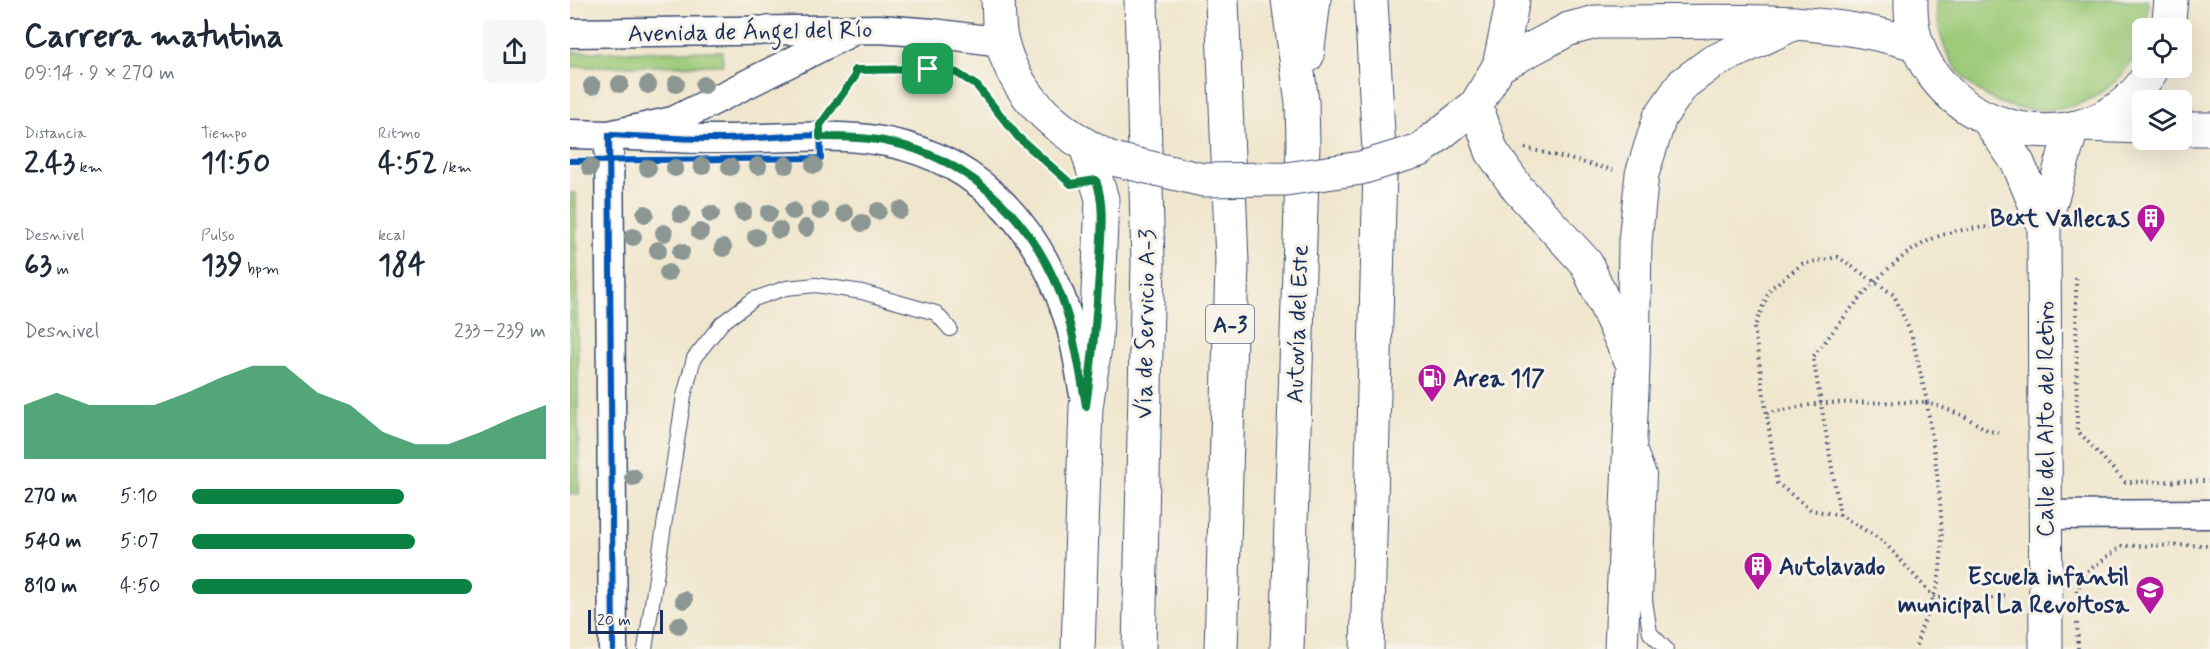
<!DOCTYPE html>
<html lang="es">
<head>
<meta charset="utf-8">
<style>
	body { margin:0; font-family:Mynerve,sans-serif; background:#f6f6f7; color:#1f2937; height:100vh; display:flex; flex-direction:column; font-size:22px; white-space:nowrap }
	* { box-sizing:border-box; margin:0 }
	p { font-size:20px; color:#747a83 }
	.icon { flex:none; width:33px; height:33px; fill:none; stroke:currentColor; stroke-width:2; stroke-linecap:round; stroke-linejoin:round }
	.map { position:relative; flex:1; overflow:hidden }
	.panel { display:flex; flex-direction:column; background:#fff; width:570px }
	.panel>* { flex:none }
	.fabs { position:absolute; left:1562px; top:18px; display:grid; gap:12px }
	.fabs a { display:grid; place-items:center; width:60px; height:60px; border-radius:9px; background:#fff; box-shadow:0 6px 24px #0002; font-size:30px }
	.scale { position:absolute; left:18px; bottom:15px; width:75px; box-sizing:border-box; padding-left:6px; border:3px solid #1b2f5e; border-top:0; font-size:16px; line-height:21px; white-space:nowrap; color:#1b2f5e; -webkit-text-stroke:4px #f7f3e8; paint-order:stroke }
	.pin { position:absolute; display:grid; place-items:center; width:51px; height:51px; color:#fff; margin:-26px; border-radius:12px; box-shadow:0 3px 9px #0006 }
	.round { display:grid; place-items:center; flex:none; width:63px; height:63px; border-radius:9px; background:#f6f6f7 }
	.summary { display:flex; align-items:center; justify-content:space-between; height:102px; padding:0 24px }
	h1 { font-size:33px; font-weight:800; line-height:45px }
	.metrics { display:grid; grid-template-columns:repeat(3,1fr); gap:9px; height:102px; padding:6px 24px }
	.metrics div { display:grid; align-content:center }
	.metrics b { font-size:30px; font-weight:800 }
	.metrics small { font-size:16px; font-weight:400 }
	.metrics p { font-size:16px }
	.chart { height:168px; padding:12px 24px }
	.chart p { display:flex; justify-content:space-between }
	.chart svg { width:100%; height:108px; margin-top:6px; fill:#0b8043; opacity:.7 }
	ul { padding:0 24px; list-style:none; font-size:20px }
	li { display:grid; grid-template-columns:96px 72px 1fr; align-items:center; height:45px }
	li i { height:15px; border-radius:8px; background:#0b8043 }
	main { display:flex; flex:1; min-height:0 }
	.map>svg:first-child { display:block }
</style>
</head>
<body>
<main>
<section class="panel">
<div class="summary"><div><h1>Carrera matutina</h1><p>09:14 · 9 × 270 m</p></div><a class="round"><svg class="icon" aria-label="share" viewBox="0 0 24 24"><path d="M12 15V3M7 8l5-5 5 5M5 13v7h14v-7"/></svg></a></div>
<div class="metrics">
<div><p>Distancia</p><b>2.43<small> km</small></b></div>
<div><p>Tiempo</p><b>11:50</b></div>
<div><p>Ritmo</p><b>4:52<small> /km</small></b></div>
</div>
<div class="metrics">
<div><p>Desnivel</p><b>63<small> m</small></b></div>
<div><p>Pulso</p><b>139<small> bpm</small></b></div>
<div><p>kcal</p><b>184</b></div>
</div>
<div class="chart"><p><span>Desnivel</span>233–239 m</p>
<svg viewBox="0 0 160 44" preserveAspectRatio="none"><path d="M0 44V22L10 17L20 22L30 22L40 22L50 17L60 11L70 6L80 6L90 17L100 22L110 33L120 38L130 38L140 33L150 27L160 22V44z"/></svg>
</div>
<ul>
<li><b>270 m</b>5:10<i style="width:60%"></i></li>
<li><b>540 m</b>5:07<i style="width:63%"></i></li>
<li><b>810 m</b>4:50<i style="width:79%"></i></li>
</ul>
</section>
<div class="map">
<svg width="1640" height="649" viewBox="0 0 1640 649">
	<rect width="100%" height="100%" fill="#f7f3e8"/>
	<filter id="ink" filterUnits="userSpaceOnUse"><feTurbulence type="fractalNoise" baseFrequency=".0167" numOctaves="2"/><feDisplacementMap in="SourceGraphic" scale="12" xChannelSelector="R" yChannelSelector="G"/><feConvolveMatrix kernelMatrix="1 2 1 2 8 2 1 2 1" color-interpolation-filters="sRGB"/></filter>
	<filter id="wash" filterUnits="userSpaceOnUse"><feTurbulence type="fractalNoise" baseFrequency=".008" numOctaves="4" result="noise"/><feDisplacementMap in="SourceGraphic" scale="24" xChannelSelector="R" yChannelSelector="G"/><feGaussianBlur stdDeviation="1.35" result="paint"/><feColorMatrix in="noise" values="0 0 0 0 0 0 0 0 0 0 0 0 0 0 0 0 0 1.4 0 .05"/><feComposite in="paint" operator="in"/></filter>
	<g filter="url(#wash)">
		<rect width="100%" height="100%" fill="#f0e6cd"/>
		<path fill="#9cca78" stroke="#5c7c6b" stroke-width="1.5" d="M1366 0H1578L1577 26 1572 28C1572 47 1564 59 1552 74 1509 126 1416 122 1382 62 1370 42 1367 22 1366 0Z
			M152 51 153 65 0 67V52Z
			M0 193H6L9 494H0Z"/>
	</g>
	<g filter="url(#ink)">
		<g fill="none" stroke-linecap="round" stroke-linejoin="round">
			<g stroke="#3b4a6f" stroke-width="16">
				<path id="service" d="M1069 448 1079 474 1075 600 1080 633 1096 649
					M75 649 114 396 124 358 152 323 184 299 216 288 246 285 292 292 366 313 380 329"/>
			</g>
			<g stroke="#3b4a6f" stroke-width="31">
				<path id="minor" d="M0 33 309 29 363 33 432 42
					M0 134 39 135 103 121 279 33
					M1475 515 1640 514
					M43 649 39 135C72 136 106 139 139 139 192 140 246 133 298 139 400 151 467 221 497 315 506 340 509 369 514 395"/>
			</g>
			<g stroke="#3b4a6f" stroke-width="35">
				<path id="tertiary" d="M906 105 922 152 948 189 1016 263 1059 357
					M1051 649 1063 367 1065 242 1072 174 1090 117 1113 84 1141 63 1225 23"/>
			</g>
			<g stroke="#3b4a6f" stroke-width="35">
				<path id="secondary" d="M1419 121 1448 163 1474 226
					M569 649 578 263 571 0
					M1476 649 1474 226 1502 128"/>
			</g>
			<g stroke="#3b4a6f" stroke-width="35">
				<path id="primary" d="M428 0C429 13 428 29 432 42 446 96 487 132 536 156
					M1341 0C1336 129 1521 182 1583 68
					M1598 28 1601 0
					M929 66 999 29 1026 22C1133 23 1245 12 1348 45
					M1515 125 1572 127
					M1611 129H1640
					M850 150 906 105 929 66 943 0
					M508 649 516 407 526 340 532 199 516 146"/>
			</g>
			<g stroke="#3b4a6f" stroke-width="35">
				<path id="motorway" d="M737 56 744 0
					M651 649 662 263 652 0
					M717 649 733 144 732 102 718 0
					M797 649 810 171 801 0"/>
			</g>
			<path stroke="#3b4a6f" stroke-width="4" stroke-dasharray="1.5 4.5" stroke-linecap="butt" d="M955 148 1043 170
				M1434 225C1415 228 1394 228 1375 234 1319 252 1278 313 1243 357L1270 515 1313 541 1363 596 1394 605 1436 595
				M1506 278 1507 430 1555 482 1640 481
				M1197 413 1251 403 1357 402C1364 457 1376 514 1370 569 1368 597 1350 622 1346 649
				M1270 515 1241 510 1207 483 1184 328 1200 289 1232 264 1268 257 1324 295 1342 336 1357 402 1392 415 1419 431 1432 433
				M1506 592 1515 573 1552 546 1640 545
				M1507 623 1508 649"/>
			<use href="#service" stroke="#fff" stroke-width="14"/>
			<use href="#minor" stroke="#fff" stroke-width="28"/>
			<use href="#tertiary" stroke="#fff" stroke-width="33"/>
			<use href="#secondary" stroke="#fff" stroke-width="33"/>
			<use href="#primary" stroke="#fff" stroke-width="33"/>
			<use href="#motorway" stroke="#fff" stroke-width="33"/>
			<g stroke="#3b4a6f" stroke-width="35" stroke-linecap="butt">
				<path id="primary-bridge" d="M547 160 633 180 716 179 791 168 850 150"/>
			</g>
			<use href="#primary-bridge" stroke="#fff" stroke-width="33"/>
			<g stroke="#f7f3e8" stroke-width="10">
				<path id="cycleway" d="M0 161 251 158 250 125 285 77V70H374C414 80 427 115 454 142 467 156 483 165 495 179L501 184 527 180
					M43 649 39 135C72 136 106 139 139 139 197 140 259 129 316 141 391 157 454 208 484 279 501 320 508 363 516 407"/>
			</g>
			<use href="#cycleway" stroke="#0057b8" stroke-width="6"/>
		</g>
		<g fill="#8c9793">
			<circle cx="50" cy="84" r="9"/>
			<circle cx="106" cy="84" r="9"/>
			<circle cx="78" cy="85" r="9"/>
			<circle cx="134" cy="85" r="9"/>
			<circle cx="22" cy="86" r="9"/>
			<circle cx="216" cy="165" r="9"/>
			<circle cx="244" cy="165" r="9"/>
			<circle cx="132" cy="166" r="9"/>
			<circle cx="188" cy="166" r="9"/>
			<circle cx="20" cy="167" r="9"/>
			<circle cx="160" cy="167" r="9"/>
			<circle cx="78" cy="168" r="9"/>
			<circle cx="105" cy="168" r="9"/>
			<circle cx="330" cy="210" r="9"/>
			<circle cx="223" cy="211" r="9"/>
			<circle cx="250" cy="211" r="9"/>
			<circle cx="308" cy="211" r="9"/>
			<circle cx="173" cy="212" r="9"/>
			<circle cx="199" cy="213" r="9"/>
			<circle cx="275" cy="213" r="9"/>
			<circle cx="75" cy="214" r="9"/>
			<circle cx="111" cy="214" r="9"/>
			<circle cx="141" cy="214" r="9"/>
			<circle cx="292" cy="223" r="9"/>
			<circle cx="236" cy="228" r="9"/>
			<circle cx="209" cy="230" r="9"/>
			<circle cx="130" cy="232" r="9"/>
			<circle cx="94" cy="233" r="9"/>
			<circle cx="63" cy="237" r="9"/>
			<circle cx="186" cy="237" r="9"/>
			<circle cx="153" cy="248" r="9"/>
			<circle cx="88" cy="250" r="9"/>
			<circle cx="111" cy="252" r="9"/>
			<circle cx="98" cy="273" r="9"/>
			<circle cx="63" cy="477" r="9"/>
			<circle cx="114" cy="600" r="9"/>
			<circle cx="109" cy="625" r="9"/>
		</g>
	</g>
	<g fill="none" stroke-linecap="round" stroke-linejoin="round" filter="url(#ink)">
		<g stroke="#fff" stroke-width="12">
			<path id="route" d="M358 69 387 73 407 86 448 137 501 184 526 180C535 206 531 232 530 258 527 308 523 357 516 406 511 377 506 346 498 317 473 229 405 158 314 141 293 137 271 137 250 137V125L285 77V70Z"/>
		</g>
		<use href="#route" stroke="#0b8043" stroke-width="8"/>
	</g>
	<defs>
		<g id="building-pin" transform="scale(1.5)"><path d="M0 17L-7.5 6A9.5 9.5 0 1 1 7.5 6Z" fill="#b5179e" stroke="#f7f3e8"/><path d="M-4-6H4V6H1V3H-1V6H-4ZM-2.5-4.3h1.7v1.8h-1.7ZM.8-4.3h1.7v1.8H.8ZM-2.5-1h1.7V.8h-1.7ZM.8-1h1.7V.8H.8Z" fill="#fff"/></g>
		<g id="fuel-pin" transform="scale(1.5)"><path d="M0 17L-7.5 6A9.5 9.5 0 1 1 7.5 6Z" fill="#b5179e" stroke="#f7f3e8"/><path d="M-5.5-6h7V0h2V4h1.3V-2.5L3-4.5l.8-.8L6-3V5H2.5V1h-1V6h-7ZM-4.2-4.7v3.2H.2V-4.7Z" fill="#fff"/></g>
		<g id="school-pin" transform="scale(1.5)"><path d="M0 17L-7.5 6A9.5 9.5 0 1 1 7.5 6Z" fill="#b5179e" stroke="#f7f3e8"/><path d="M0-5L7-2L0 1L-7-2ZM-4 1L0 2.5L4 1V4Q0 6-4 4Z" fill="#fff"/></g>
	</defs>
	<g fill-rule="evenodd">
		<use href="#building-pin" x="1581" y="218"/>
		<use href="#fuel-pin" x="862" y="378"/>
		<use href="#building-pin" x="1188" y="566"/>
		<use href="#school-pin" x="1580" y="590"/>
	</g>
	<g text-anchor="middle" stroke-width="6" stroke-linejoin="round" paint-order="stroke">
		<rect fill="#f7f3e8" stroke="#5d6a87" stroke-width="1.5" x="636" y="305" width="48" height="38" rx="4.5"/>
		<g font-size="22" font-weight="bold" fill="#1b2f5e">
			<text x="660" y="332">A-3</text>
		</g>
		<g font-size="24" fill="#1b2f5e" stroke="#f7f3e8">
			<text transform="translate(180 31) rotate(-1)" y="8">Avenida de Ángel del Río</text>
			<text transform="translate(575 324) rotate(-89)" y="8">Vía de Servicio A-3</text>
			<text transform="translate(727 324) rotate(-88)" y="8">Autovía del Este</text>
			<text transform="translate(1475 419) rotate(-90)" y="8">Calle del Alto del Retiro</text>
		</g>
		<g font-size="24" font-weight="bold" fill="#1b2f5e" stroke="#f7f3e8" text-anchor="end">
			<text x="1560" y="226">Bext Vallecas</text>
			<text x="883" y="386" text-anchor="start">Area 117</text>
			<text x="1209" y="574" text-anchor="start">Autolavado</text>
			<text x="1559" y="584">Escuela infantil<tspan x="1559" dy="28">municipal La Revoltosa</tspan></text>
		</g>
	</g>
</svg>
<div class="fabs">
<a><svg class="icon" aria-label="locate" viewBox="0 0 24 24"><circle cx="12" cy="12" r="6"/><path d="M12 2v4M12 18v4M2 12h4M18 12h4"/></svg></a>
<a><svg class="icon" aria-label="layers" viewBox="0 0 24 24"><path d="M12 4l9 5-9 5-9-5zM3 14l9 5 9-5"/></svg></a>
</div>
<div class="scale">20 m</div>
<div class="pin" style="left:358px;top:69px;background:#1e9e55"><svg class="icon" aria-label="arrive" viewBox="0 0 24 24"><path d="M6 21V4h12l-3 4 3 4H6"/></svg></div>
</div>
</main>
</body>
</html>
